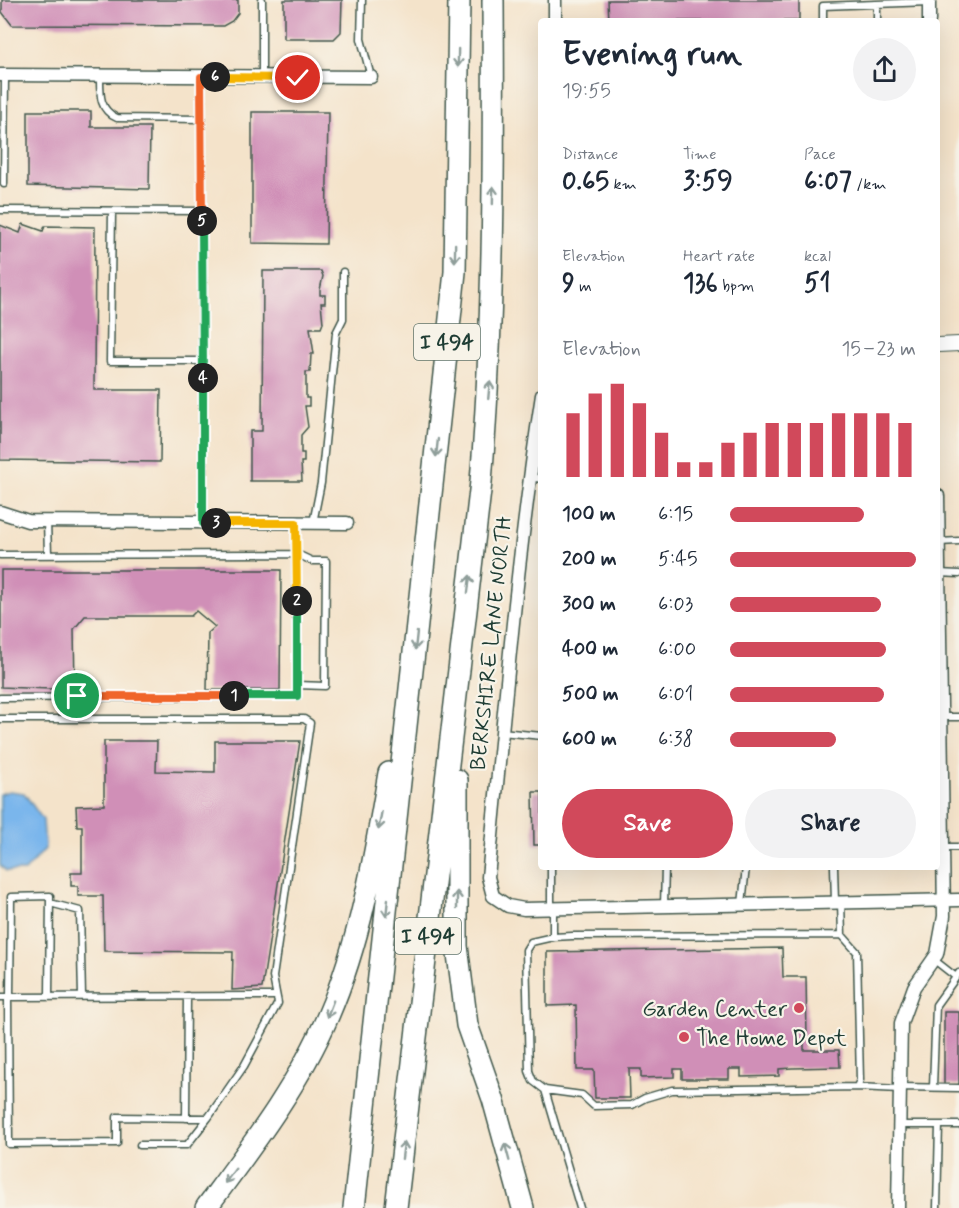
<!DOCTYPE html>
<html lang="en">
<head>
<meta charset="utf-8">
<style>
	body { margin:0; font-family:Mynerve,sans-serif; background:#f2f2f3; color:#1f2937; height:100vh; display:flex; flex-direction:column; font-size:22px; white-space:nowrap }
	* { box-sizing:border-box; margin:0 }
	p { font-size:20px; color:#747a83 }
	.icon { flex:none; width:33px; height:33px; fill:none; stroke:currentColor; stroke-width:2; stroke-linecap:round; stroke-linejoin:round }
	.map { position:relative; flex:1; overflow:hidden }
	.sheet { position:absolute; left:538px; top:18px; width:402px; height:852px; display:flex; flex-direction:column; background:#fff; border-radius:6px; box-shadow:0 6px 24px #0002 }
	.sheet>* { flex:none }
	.pin { position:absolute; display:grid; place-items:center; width:51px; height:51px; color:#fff; margin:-26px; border:3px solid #fff; border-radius:50%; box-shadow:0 2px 6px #0007 }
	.km { position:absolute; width:30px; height:30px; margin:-15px; border-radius:50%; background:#222; color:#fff; font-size:16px; line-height:30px; text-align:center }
	.round { display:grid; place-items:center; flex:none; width:63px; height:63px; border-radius:32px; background:#f2f2f3 }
	.summary { display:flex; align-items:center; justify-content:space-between; height:102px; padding:0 24px }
	h1 { font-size:33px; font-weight:700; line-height:45px }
	.stats { display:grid; grid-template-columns:repeat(3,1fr); gap:9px; height:102px; padding:6px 24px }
	.stats div { display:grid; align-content:center }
	.stats b { font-size:26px; font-weight:700 }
	.stats small { font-size:16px; font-weight:400 }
	.stats p { font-size:16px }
	.chart { height:168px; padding:12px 24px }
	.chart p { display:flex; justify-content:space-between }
	.chart svg { width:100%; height:108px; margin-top:6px; stroke:#d1495b; stroke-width:6 }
	.cta { display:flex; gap:12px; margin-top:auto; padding:12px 24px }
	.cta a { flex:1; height:69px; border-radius:36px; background:#d1495b; color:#fff; font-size:24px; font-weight:700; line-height:69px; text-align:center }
	.cta a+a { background:#f2f2f3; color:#1f2937 }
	ul { padding:0 24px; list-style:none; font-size:20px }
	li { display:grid; grid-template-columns:96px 72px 1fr; align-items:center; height:45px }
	li i { height:15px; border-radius:8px; background:#d1495b }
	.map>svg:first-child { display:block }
</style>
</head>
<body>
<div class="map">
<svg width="959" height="1208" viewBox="0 0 959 1208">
	<rect width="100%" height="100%" fill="#f7f3e8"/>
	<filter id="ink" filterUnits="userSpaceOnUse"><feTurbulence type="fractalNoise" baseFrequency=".0167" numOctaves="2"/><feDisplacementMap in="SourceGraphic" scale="12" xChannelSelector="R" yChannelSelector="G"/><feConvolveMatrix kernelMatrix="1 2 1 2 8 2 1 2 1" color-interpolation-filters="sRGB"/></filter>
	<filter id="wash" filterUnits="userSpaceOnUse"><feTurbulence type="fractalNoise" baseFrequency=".008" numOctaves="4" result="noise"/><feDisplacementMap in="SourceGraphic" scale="24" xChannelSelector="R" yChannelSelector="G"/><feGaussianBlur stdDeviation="1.35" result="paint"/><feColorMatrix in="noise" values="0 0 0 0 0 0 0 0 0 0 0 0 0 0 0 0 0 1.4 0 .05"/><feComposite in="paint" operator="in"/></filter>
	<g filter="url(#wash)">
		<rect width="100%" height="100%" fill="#f4e3ca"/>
		<path fill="#7ab6ec" stroke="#4c7a90" stroke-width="1.5" d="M9 791 24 793 43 820 45 849 25 871H6L0 865V794Z"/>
		<g id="blocks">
			<path fill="#d08fb7" d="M2 0H238V13L232 21 223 26 12 25 2 12Z
				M284 0H342L341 32 334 39H284Z
				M608 0H799V21H609Z
				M28 111H91V127H150L149 189 28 186Z
				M252 112H328L326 244 252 243Z
				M23 224 43 231 45 226 95 227 94 390H161L160 462 0 460V225L20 233Z
				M263 271H321L323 276 320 290V295H325V303H321L323 323 321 328H310L314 354H311L310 372H306V398H309V406H305L308 427 301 435V453H304V462H301L302 481H250V431H262Z
				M1 570H281L280 690H207L208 633 215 627 196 611 191 616H85L74 629 75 690 1 687Z
				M104 741H157L156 771 215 772V741H300L262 988 232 990 233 952 104 951 103 896H78V886H71V873H82V826H77L76 806 104 805Z
				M533 792H542V845H534Z
				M782 948 783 977H806L807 1039H804V1050H839L840 1067 792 1068 779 1069V1076L741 1077V1069H729V1079H682V1069H674V1077L641 1078V1069H629L630 1098H595L594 1070H577L576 1005 547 1006V952Z
				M944 1012H959V1085H944Z"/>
		</g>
	</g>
	<g filter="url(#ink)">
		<use href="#blocks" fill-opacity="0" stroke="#3f564a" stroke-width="1.5"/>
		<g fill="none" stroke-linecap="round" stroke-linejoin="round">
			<g stroke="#3f564a" stroke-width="9">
				<path id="service" d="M362 0 361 39 371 77
					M877 4V21
					M823 21V6L929 2
					M100 76C100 94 99 110 117 118L202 119
					M201 77 202 211
					M262 77V0
					M4 184 5 75
					M0 210 202 211 203 522
					M112 211 110 361H203
					M529 477 542 479
					M47 521 48 554
					M296 523 297 685
					M313 523 321 483 336 333 343 319V272
					M939 542 959 541
					M0 555 297 554 312 561H326L325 686 297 685V696L0 698
					M939 573 959 574
					M942 717H959
					M0 719H304L310 723 273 977 278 1003 244 1066 208 1118 117 1117V1143L9 1144 8 997H0
					M501 732 542 736
					M944 847H959
					M551 867V908
					M834 867 835 902
					M841 902 842 935
					M50 903 80 911 82 996
					M742 904 746 867
					M664 906 665 867
					M553 908V937
					M933 959 956 977
					M8 997 276 996
					M10 997 11 897 50 896 49 996
					M900 1087 959 1088
					M933 1087 936 1005 959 973
					M545 1090 582 1095 594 1106 632 1105 645 1098 672 1090 857 1087
					M186 1118 187 996
					M900 1125H959
					M140 1145H187L208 1118
					M580 1208 545 1090 533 1081 529 1071 526 950 531 942 553 937 572 936 842 935 857 952 860 1080 857 1087 900 1089
					M937 1208 939 1125"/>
			</g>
			<g stroke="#3f564a" stroke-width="15">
				<path id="minor" d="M929 0V21
					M555 21V0
					M0 75 371 77
					M542 395C517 555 504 716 488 877L493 896 508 906 524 909 959 900
					M0 512 28 521 347 523
					M898 1208 901 1023 914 987 937 954 944 916 938 496"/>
			</g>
			<g stroke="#3f564a" stroke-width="16">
				<path id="tertiary" d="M938 345 959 344"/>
			</g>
			<g stroke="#3f564a" stroke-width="24">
				<path id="motorway" d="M457 780V946L467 1025 493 1099 523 1208
					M206 1208C251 1147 298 1086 328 1016 361 940 375 855 389 773
					M354 1208 455 272 459 0
					M396 1208 481 482C494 321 494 161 493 0"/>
			</g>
			<use href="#service" stroke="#fff" stroke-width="6"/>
			<use href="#minor" stroke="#fff" stroke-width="12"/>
			<use href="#tertiary" stroke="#fff" stroke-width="14"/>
			<use href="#motorway" stroke="#fff" stroke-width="21"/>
		</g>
		<defs><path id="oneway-shaft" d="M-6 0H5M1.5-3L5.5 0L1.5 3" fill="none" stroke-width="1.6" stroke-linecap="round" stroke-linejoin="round" transform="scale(1.5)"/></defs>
		<g stroke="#8f9e9a">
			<use href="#oneway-shaft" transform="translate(458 58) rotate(91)"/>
			<use href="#oneway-shaft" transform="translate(493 195) rotate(-89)"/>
			<use href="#oneway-shaft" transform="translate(455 253) rotate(91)"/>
			<use href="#oneway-shaft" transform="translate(489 390) rotate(-85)"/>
			<use href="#oneway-shaft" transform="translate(437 448) rotate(96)"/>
			<use href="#oneway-shaft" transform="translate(469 584) rotate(-83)"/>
			<use href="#oneway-shaft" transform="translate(416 641) rotate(96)"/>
			<use href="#oneway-shaft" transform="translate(380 821) rotate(100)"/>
			<use href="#oneway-shaft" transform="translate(457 900) rotate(-90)"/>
			<use href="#oneway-shaft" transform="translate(387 908) rotate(96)"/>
			<use href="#oneway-shaft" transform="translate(330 1009) rotate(111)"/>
			<use href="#oneway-shaft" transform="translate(403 1150) rotate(-83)"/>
			<use href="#oneway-shaft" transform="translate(507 1152) rotate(-105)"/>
			<use href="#oneway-shaft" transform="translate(230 1176) rotate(126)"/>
		</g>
	</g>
	<g fill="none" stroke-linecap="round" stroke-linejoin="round" filter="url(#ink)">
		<g stroke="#fff" stroke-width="12">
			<path id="split-1" d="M77 696H234"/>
		</g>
		<g stroke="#fff" stroke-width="12">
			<path id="split-2" d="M234 696H297V601"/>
		</g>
		<g stroke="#fff" stroke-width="12">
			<path id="split-3" d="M216 523H296L297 601"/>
		</g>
		<g stroke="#fff" stroke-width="12">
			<path id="split-4" d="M203 378V523H216"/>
		</g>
		<g stroke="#fff" stroke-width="12">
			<path id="split-5" d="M202 221 203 378"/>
		</g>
		<g stroke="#fff" stroke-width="12">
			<path id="split-6" d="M202 221 201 77H215"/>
		</g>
		<g stroke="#fff" stroke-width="12">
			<path id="split-7" d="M215 77 298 78"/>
		</g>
		<use href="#split-1" stroke="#f0652b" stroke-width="8"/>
		<use href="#split-2" stroke="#22a559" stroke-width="8"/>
		<use href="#split-3" stroke="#f5b400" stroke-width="8"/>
		<use href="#split-4" stroke="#22a559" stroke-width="8"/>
		<use href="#split-5" stroke="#22a559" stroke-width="8"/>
		<use href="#split-6" stroke="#f0652b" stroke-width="8"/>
		<use href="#split-7" stroke="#f5b400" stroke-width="8"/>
	</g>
	<g fill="#d1495b" stroke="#f7f3e8" stroke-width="2">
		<circle cx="799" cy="1008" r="6"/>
		<circle cx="684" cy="1037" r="6"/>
	</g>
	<g text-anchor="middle" stroke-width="4.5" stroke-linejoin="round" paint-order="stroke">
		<g fill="#f7f3e8" stroke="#60746a" stroke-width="1.5">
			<rect x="414" y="324" width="66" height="36" rx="4.5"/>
			<rect x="395" y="918" width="66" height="36" rx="4.5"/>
		</g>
		<g font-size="21" font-weight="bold" fill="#1f3d34">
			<text x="447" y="349">I 494</text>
			<text x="428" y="943">I 494</text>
		</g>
		<g font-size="22" fill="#1f3d34" stroke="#f7f3e8">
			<text transform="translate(490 643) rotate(-84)" y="8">BERKSHIRE LANE NORTH</text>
		</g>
		<g font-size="22" fill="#1f3d34" stroke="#f7f3e8" text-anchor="end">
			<text x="787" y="1016">Garden Center</text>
			<text x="696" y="1045" text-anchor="start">The Home Depot</text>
		</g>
	</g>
</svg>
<div class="pin" style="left:77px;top:696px;background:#1e9e55"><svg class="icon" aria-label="arrive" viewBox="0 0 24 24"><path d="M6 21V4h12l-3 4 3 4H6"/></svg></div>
<div class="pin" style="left:298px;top:78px;background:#d93025"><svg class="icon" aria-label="check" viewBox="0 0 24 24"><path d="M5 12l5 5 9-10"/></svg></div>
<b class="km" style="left:234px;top:696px">1</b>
<b class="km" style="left:297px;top:601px">2</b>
<b class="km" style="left:216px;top:523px">3</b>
<b class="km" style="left:203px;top:378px">4</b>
<b class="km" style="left:202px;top:221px">5</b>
<b class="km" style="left:215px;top:77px">6</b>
<section class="sheet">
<div class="summary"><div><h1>Evening run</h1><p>19:55</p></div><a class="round"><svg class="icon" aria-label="share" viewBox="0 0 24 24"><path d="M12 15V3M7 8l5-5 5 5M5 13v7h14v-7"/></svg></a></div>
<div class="stats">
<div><p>Distance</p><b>0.65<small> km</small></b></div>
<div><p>Time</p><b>3:59</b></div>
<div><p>Pace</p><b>6:07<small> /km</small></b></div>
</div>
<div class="stats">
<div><p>Elevation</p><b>9<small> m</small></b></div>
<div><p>Heart rate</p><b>136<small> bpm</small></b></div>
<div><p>kcal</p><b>51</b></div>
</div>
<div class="chart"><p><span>Elevation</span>15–23 m</p>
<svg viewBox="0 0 160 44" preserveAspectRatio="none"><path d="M5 44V18M15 44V10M25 44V6M35 44V14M45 44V26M55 44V38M65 44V38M75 44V30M85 44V26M95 44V22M105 44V22M115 44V22M125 44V18M135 44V18M145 44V18M155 44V22"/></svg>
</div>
<ul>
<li><b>100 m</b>6:15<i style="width:72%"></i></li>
<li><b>200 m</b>5:45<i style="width:100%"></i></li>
<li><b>300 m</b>6:03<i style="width:81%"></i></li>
<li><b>400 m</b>6:00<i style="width:84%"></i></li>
<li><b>500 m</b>6:01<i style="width:83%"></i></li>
<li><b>600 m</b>6:38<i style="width:57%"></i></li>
</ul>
<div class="cta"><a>Save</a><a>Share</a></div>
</section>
</div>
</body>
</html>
